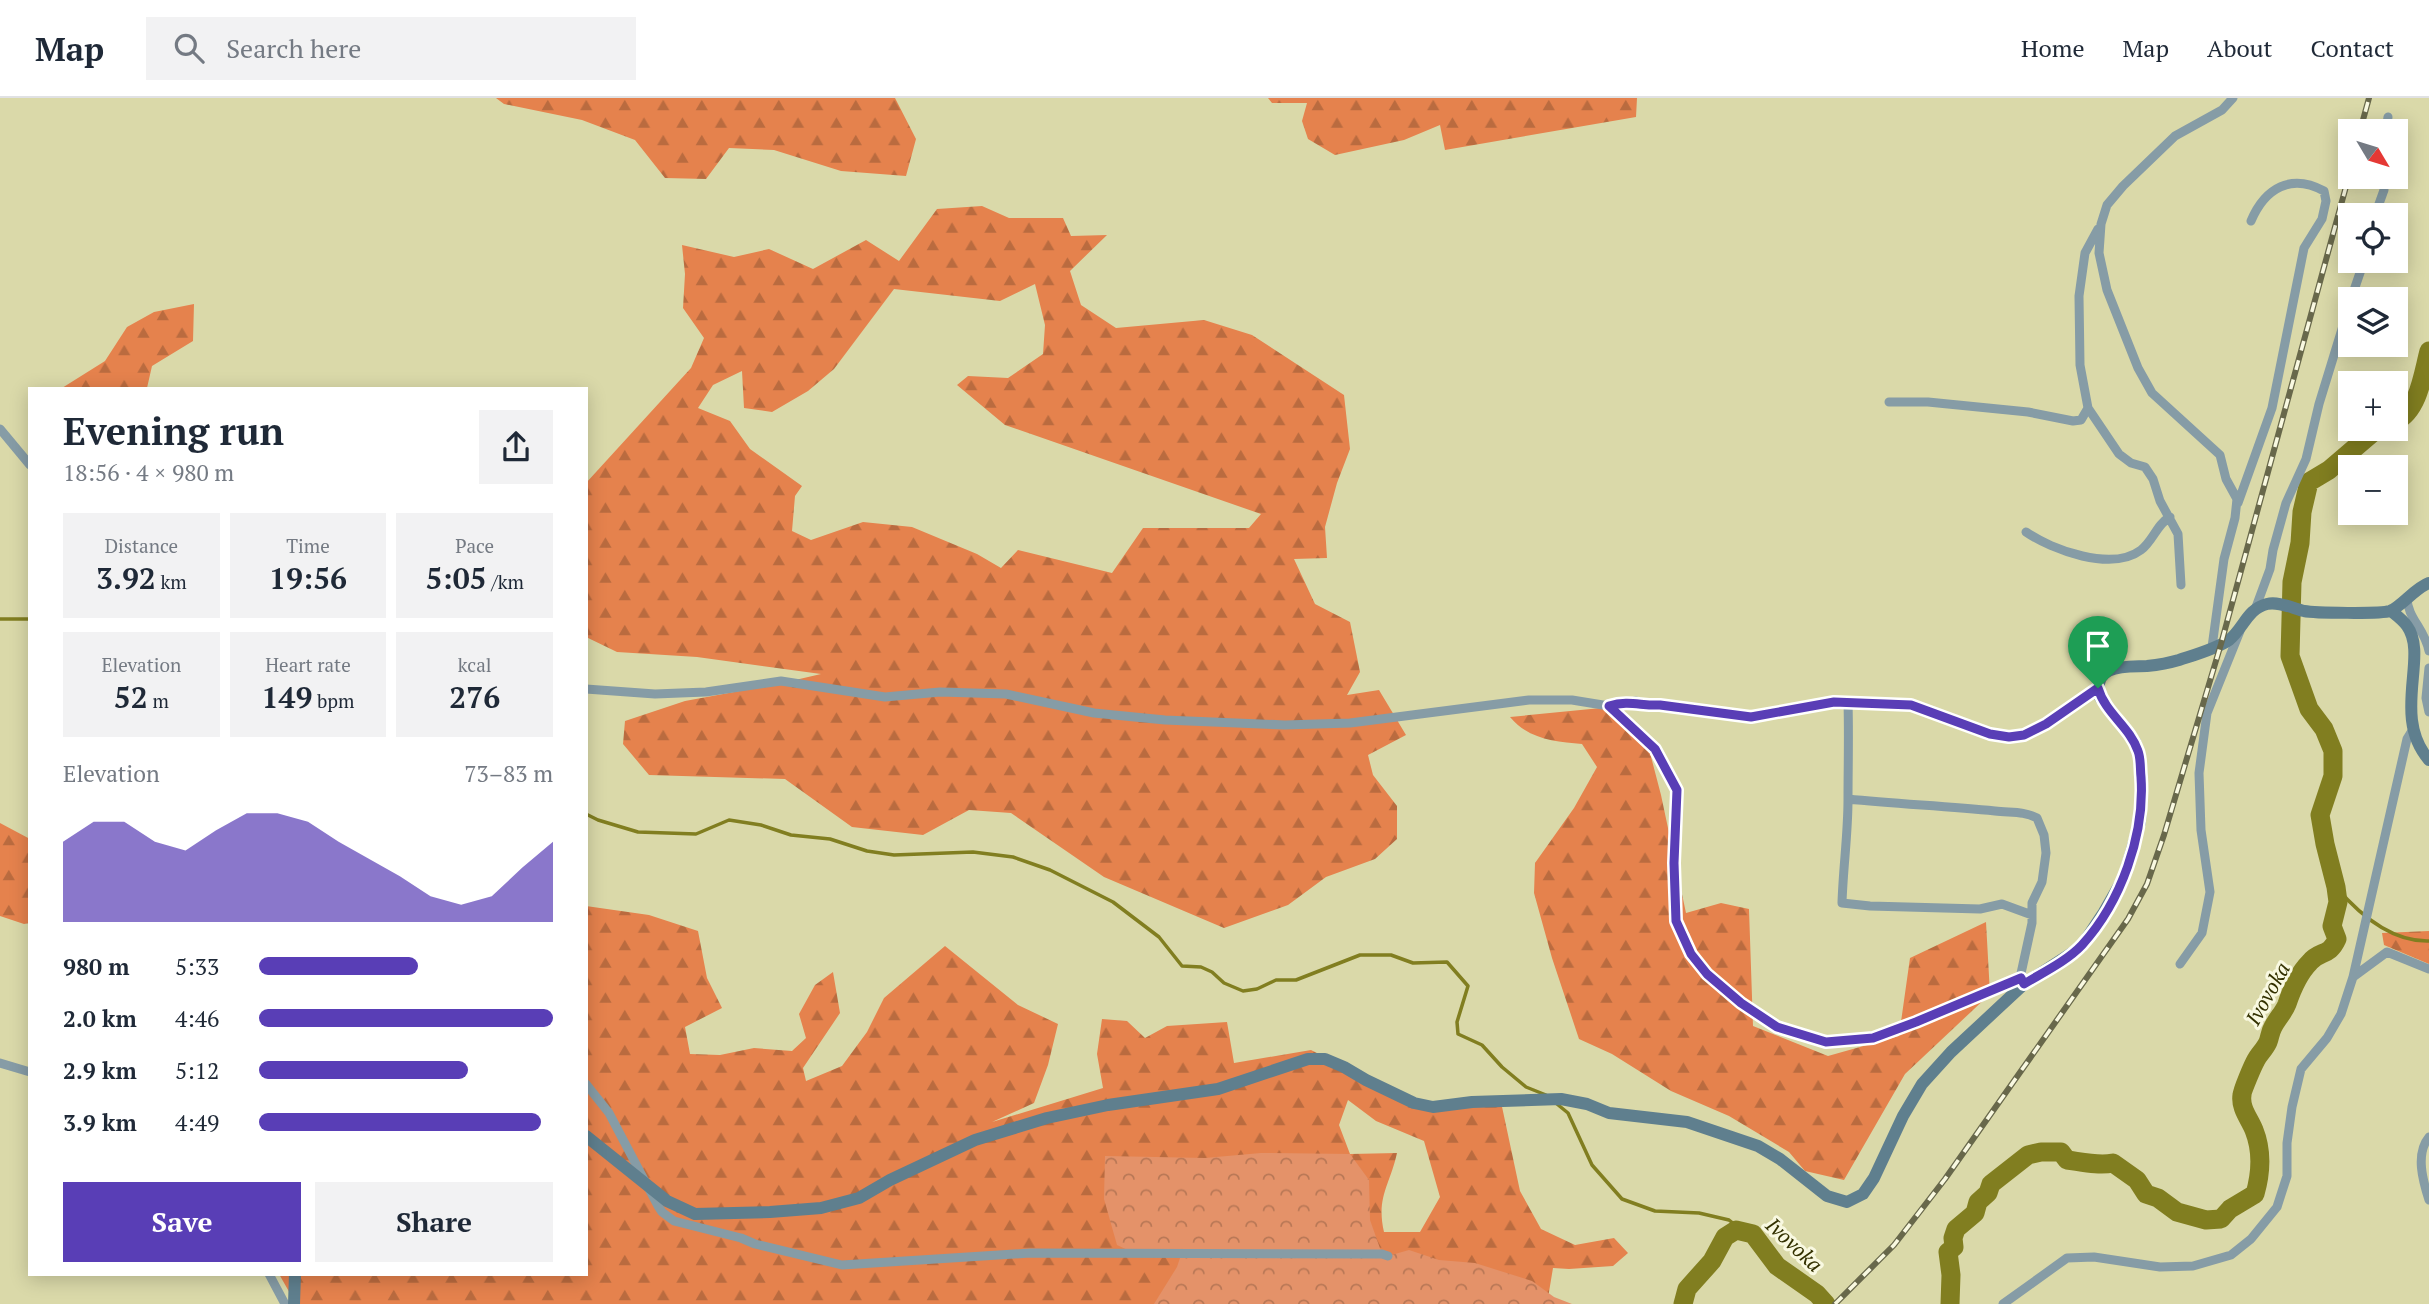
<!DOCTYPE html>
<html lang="en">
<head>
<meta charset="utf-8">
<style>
	body { margin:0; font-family:"PT Serif",serif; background:#f2f2f3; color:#1f2937; height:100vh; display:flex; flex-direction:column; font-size:26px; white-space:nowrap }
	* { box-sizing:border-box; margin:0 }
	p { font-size:23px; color:#747a83 }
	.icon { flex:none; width:38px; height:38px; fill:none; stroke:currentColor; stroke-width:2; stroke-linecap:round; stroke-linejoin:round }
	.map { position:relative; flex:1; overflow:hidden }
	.side { position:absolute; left:28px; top:289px; width:560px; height:889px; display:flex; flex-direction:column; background:#fff; border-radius:0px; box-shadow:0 4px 18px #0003 }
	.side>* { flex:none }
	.needle { width:46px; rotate:128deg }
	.tools { position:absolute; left:2338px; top:21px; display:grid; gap:14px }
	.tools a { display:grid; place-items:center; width:70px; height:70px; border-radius:0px; background:#fff; box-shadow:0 4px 18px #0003; font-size:35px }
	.pin { position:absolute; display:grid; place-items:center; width:60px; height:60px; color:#fff; margin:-72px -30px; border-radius:50% 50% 50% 0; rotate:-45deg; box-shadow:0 0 7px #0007 }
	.pin .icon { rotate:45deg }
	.round { display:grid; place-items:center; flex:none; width:74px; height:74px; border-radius:0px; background:#f2f2f3 }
	.summary { display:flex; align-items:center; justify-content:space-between; height:119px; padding:0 35px }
	h1 { font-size:38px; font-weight:700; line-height:52px }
	.metrics { display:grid; grid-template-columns:repeat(3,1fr); gap:10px; height:119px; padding:7px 35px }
	.metrics div { display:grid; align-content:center; border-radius:0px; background:#f2f2f3; text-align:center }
	.metrics b { font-size:30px; font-weight:700 }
	.metrics small { font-size:19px; font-weight:400 }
	.metrics p { font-size:19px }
	.chart { height:196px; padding:14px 35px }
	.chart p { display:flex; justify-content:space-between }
	.chart svg { width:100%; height:126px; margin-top:7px; fill:#593eb6; opacity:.7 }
	.button { display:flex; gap:14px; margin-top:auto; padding:14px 35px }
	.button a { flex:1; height:80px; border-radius:0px; background:#593eb6; color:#fff; font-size:28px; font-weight:700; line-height:80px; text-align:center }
	.button a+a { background:#f2f2f3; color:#1f2937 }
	ul { padding:0 35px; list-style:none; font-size:23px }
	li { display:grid; grid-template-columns:112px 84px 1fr; align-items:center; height:52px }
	li i { height:18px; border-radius:9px; background:#593eb6 }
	header { display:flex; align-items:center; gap:42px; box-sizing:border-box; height:98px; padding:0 35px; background:#fff; border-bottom:2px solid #e0e1e3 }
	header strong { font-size:33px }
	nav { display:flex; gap:38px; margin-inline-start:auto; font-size:24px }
	.search { width:490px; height:63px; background:#f2f2f3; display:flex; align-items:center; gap:18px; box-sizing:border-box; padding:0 24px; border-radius:0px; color:#747a83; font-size:26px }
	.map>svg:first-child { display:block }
</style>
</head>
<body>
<header>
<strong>Map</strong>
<div class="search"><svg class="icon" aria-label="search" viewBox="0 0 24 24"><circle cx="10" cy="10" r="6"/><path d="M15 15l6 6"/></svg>Search here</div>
<nav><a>Home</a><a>Map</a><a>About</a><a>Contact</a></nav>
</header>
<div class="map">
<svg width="2429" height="1206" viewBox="0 0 2429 1206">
	<defs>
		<pattern id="forest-firs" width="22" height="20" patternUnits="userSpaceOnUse" patternTransform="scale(1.75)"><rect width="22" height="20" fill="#e5824d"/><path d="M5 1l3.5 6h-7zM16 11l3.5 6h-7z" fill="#ba6b3f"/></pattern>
		<pattern id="park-crowns" width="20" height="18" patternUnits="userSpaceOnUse" patternTransform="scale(1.75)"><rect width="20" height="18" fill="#e49269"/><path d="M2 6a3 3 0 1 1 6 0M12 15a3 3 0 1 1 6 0" fill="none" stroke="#b97856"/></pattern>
	</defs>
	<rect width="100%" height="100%" fill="#dad9a9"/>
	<path fill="url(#forest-firs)" fill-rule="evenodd" d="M496 0H895L916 41 906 78 841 73 774 52 729 50 706 81 665 80 635 42 582 22 504 6Z
		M1268 0H1637L1636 19 1445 52 1440 27 1404 42 1335 57 1308 41 1302 23 1307 5H1272Z
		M982 108 1009 120H1063L1071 138 1107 137 1070 173 1081 207 1116 230 1204 222 1252 237 1344 297 1350 351 1337 385 1325 429 1327 460 1294 461 1315 506 1350 524 1360 574 1347 597 1379 592 1406 637 1368 657 1373 677 1397 708V741L1375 761 1326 779 1288 807 1224 830 1104 779 1011 715 969 712 923 737 852 729 785 681 649 677 623 646 625 623 685 603 778 586 821 576 697 559 617 554 586 539V385L691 270 704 240 683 210 685 176 682 147 734 159 769 151 813 171 866 142 899 163 937 111ZM1035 186 1045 227 1043 256 1008 280 968 278 957 287 1005 327 1261 416 1249 430H1143L1112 475 1018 452 1001 470 977 456 912 429 863 424 811 442 792 433 795 398 802 388 750 351 730 323 698 310 713 287 742 273 744 310 772 314 808 293 834 271 894 191 1000 203Z
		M194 206 193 243 152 268 147 290H62L105 263 127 229 154 214Z
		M1601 610 1649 651 1661 697 1686 815 1721 805 1749 811 1753 928 1828 958 1899 938 1910 860 1986 824 1990 896 1905 976 1844 1082 1805 1073 1789 1054 1729 1018 1671 993 1612 956 1579 941 1552 860 1534 795 1535 765 1574 710 1597 669 1582 646C1555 644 1528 641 1510 619Z
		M0 725 30 741V825L24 826 0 818Z
		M586 808 649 817 698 833 707 880 722 910 685 929 690 956 720 957 754 950 792 953 806 940 799 916 815 887 833 874 840 915 803 970 806 983 842 968 867 934 884 900 945 848 1018 907 1058 926 1048 967 1034 1005 992 1024 1103 990 1097 956 1102 921 1127 923 1145 940 1167 928 1227 924 1234 965 1311 952 1414 1005 1501 1004 1520 1093 1541 1131 1575 1147 1614 1140 1628 1155 1613 1168 1569 1171 1553 1170 1547 1206H296L279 1176H586ZM1348 1002 1376 1023 1424 1043 1440 1099 1420 1134H1384C1376 1099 1390 1087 1397 1055L1350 1056 1339 1027Z
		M2429 833V866L2384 847 2382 835Z"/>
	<path fill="url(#park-crowns)" d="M1261 1055 1350 1056 1369 1082 1370 1122 1382 1156 1388 1158 1409 1152 1439 1162 1475 1165 1532 1183 1554 1199 1572 1206H1154L1177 1169 1181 1157 1136 1156 1117 1147 1104 1101 1105 1058 1205 1060Z"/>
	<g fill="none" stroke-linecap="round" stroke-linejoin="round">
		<path stroke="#817e20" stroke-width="3.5" d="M0 521H30
			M586 716 598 722 638 734 696 736 729 722 761 727 791 737 830 741 867 753 894 757 973 754 1013 759 1050 772 1113 804 1159 839 1182 868 1201 869 1212 874 1224 885 1243 893 1257 891 1276 882H1296L1360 857H1391L1413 865 1447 864 1468 888 1457 924 1458 936 1482 947 1502 969 1526 989 1546 997
			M2336 789C2359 816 2392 844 2429 843
			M1557 1006 1568 1015 1592 1067 1622 1101 1655 1113 1699 1115 1729 1122 1744 1134"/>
		<path stroke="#817e20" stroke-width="19" d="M2396 323C2419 312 2423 275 2429 253
			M1683 1206 1687 1191 1712 1163 1725 1139 1736 1132 1753 1136 1777 1168 1817 1196 1826 1206
			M1950 1206 1951 1177 1948 1154 1954 1149 1953 1140 1956 1131 1975 1115 1978 1104 1988 1095 1991 1086 2028 1057 2041 1054H2061L2067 1062C2082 1064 2099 1068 2113 1065L2137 1082 2146 1096 2158 1100 2177 1114 2206 1122 2221 1121 2230 1111 2255 1096C2261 1075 2262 1052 2254 1032 2249 1020 2240 1010 2242 997 2242 993 2253 967 2256 962 2259 956 2265 951 2268 944 2270 939 2270 934 2273 929 2277 921 2284 914 2287 906 2292 891 2298 876 2310 864 2320 852 2329 859 2337 841L2332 828 2338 804 2336 789 2325 746 2320 717 2333 678V653L2324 631 2309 611 2290 558 2292 484 2300 445 2302 414 2309 384 2329 372 2377 331"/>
		<path stroke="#869ca6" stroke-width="9" d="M2386 33 2388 19
			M2375 117 2384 92 2383 79
			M2098 131 2085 155 2079 198 2080 267 2088 310 2119 356 2131 365 2145 369 2153 381 2160 403 2178 436 2181 487
			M2351 201 2364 163
			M1889 304H1928L2028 314 2073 323 2081 322 2088 310
			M0 331 30 367
			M2238 405 2272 310 2304 150 2322 121 2326 103 2324 93C2291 75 2265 90 2251 123
			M2026 434C2052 452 2112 474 2141 452 2153 443 2157 426 2170 419
			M2407 499C2407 520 2425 531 2429 553
			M2256 509 2270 471 2273 452 2286 405 2306 361 2319 306 2350 205
			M2212 549 2224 461 2235 420 2237 401 2226 381 2220 357 2152 295 2138 270 2107 192 2099 155 2101 126 2107 107 2123 88 2175 38 2222 12 2233 0
			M2429 570 2426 600 2429 614
			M586 591 655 596 706 594 781 583 885 599 940 594 1006 596 1094 615 1165 622 1285 627 1350 625 1529 602H1572L1609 608 1655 651 1677 692 1674 765 1676 823 1691 856 1707 876 1741 905 1778 929 1826 944 1873 940 1916 924 2020 880 2024 886
			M1848 605C1849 637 1848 670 1848 702 1848 736 1843 771 1842 805L1870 808 1980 811 2002 806 2032 817
			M1609 608 1636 603 1648 607H1659L1751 619 1834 604 1911 607 1990 636 2009 639 2024 637 2046 626 2098 590
			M1848 701C1897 706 1946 708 1995 713 2010 715 2024 713 2037 720L2044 737 2046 755 2042 784 2032 805V825L2020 880
			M2180 866 2202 835 2210 794 2201 732 2199 675 2207 615 2240 533
			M2353 879 2407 641 2412 633
			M0 965 30 974
			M586 986 609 1015 658 1108 662 1114 674 1123 741 1140 755 1146 842 1167 1030 1155 1382 1156 1388 1158
			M2429 1039C2415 1056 2423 1083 2429 1102
			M269 1176 285 1206
			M2003 1206 2067 1160 2094 1159 2160 1169 2193 1168 2231 1157 2251 1141 2277 1109 2287 1078V1045L2292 1009 2301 971 2327 940 2341 916 2353 879 2387 854 2429 871"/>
		<path stroke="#5f7f8e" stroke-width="12" d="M2391 513C2396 517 2403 522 2407 528 2429 558 2391 618 2429 662
			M586 1038 667 1103 695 1116 770 1114 821 1110 859 1100 890 1082 975 1042 1047 1020 1108 1007 1218 991 1308 961H1325L1344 969 1366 982 1414 1005 1433 1009 1472 1004 1561 1001 1587 1006 1609 1015 1687 1024 1758 1048 1780 1061 1827 1098 1847 1104 1863 1096 1874 1080 1903 1018 1922 986 1951 954 2024 886 2081 849 2104 814 2124 779 2140 724 2142 690 2139 656 2135 644 2100 599C2091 565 2127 569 2147 568 2157 567 2169 565 2179 562 2194 557 2216 551 2229 542 2244 530 2247 511 2267 506 2278 503 2292 510 2304 513 2314 515 2381 516 2390 513 2401 509 2415 490 2429 485
			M294 1206 295 1176"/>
		<g stroke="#68684b" stroke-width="6">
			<path id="rail" d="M2360 33 2369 0
				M1835 1206 1894 1147 1945 1081 2128 821 2147 786 2164 737 2221 546 2350 74"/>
		</g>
		<use href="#rail" stroke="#f9f9e1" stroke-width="3.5" stroke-dasharray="10" stroke-linecap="butt"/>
	</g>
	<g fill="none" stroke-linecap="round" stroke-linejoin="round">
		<g stroke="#fff" stroke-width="14">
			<path id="route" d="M2098 590C2105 615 2130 629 2138 653 2141 661 2140 670 2141 679 2145 737 2121 804 2082 847 2067 863 2042 875 2024 886L2021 880 1916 924 1873 940 1826 944 1777 929 1741 905 1707 876 1691 856 1676 823 1674 765 1677 692 1655 651 1609 608C1629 602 1641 608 1660 607L1751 619 1834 604 1911 607 1990 636 2009 639 2024 637 2046 626Z"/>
		</g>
		<use href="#route" stroke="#593eb6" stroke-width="9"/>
	</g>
	<g text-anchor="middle" stroke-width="6" stroke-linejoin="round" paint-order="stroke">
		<g font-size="21" font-style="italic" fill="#333100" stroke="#f9f9e1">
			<text transform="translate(2268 896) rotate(-61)" y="7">Ivovoka</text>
			<text transform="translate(1794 1147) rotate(43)" y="7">Ivovoka</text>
		</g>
	</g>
</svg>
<div class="tools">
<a><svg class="needle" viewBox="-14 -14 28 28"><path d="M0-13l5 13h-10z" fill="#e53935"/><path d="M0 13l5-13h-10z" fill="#747a83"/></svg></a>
<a><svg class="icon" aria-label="locate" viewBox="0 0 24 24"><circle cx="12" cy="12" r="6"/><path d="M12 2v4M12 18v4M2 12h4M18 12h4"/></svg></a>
<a><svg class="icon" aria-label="layers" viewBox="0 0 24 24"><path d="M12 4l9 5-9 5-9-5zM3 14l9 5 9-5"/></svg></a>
<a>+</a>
<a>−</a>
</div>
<div class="pin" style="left:2098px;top:590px;background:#1e9e55"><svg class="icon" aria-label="arrive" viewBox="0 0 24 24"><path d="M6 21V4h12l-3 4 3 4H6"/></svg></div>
<section class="side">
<div class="summary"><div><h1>Evening run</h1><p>18:56 · 4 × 980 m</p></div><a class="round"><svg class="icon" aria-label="share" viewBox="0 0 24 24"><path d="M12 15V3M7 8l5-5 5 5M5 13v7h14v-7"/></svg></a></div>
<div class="metrics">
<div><p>Distance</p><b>3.92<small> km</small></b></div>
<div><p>Time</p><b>19:56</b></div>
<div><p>Pace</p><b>5:05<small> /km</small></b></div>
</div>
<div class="metrics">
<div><p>Elevation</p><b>52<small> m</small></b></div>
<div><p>Heart rate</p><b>149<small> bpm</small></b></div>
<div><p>kcal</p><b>276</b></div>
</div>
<div class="chart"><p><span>Elevation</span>73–83 m</p>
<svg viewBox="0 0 160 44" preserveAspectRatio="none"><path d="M0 44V16L10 9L20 9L30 16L40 19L50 12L60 6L70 6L80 9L90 16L100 22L110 28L120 35L130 38L140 35L150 25L160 16V44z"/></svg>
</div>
<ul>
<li><b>980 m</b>5:33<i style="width:54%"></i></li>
<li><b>2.0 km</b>4:46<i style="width:100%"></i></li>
<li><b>2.9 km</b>5:12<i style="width:71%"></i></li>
<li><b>3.9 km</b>4:49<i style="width:96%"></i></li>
</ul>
<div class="button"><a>Save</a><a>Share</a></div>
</section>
</div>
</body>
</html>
